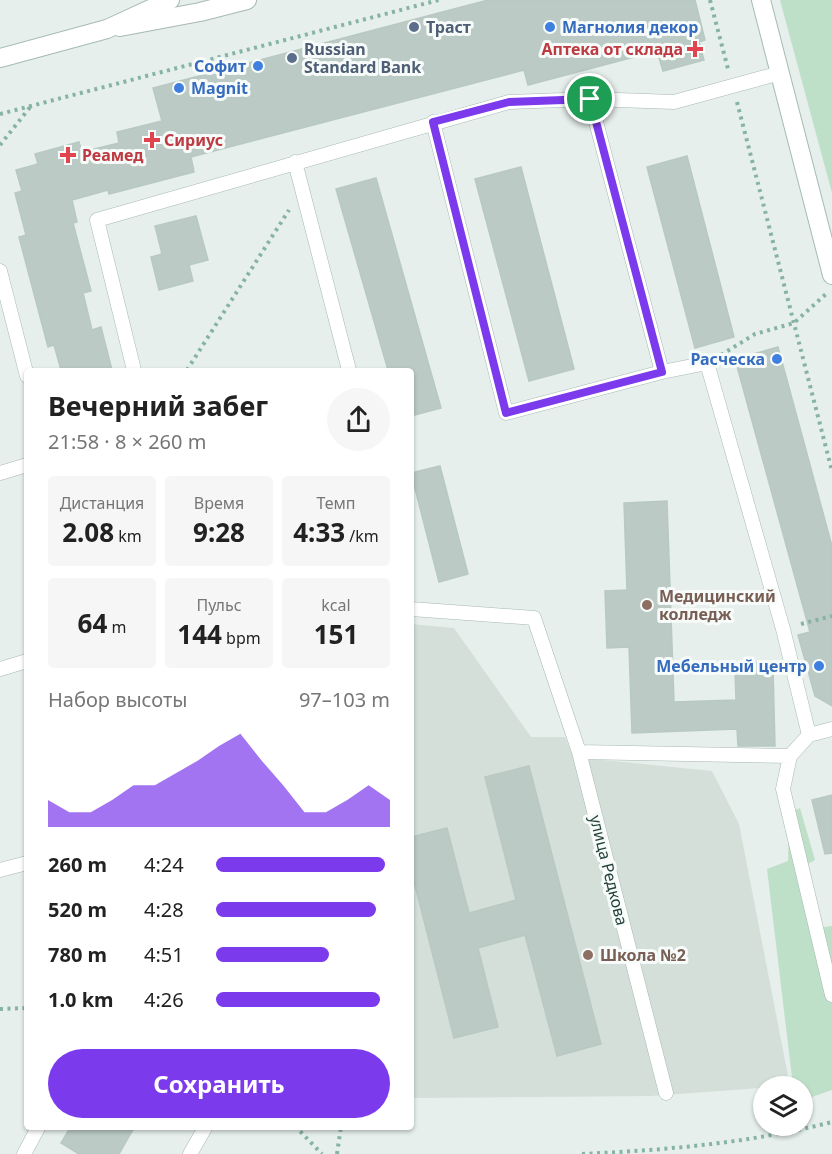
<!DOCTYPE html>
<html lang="ru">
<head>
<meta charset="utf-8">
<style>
	body { margin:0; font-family:"Noto Sans",sans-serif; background:#f6f6f6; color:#222; height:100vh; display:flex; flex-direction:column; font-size:22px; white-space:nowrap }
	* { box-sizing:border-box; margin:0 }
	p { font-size:20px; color:#767676 }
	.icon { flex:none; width:33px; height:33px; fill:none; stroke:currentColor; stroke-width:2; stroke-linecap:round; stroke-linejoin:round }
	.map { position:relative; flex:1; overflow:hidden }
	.details { position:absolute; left:24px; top:368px; width:390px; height:762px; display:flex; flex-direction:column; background:#fff; border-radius:6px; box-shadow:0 2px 4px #0004 }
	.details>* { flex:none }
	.fabs { position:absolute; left:753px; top:1076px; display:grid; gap:12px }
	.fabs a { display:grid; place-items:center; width:60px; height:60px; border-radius:50%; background:#fff; box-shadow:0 2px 4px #0004; font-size:30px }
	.pin { position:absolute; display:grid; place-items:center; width:51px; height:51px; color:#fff; margin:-26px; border:3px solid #fff; border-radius:50%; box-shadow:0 2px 6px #0007 }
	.round { display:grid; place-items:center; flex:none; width:63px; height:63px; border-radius:32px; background:#f6f6f6 }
	.headline { display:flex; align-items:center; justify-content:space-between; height:102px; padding:0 24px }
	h1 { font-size:27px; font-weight:700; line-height:45px }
	.metrics { display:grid; grid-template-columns:repeat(3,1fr); gap:9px; height:102px; padding:6px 24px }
	.metrics div { display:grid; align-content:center; border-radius:6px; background:#f6f6f6; text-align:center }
	.metrics b { font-size:26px; font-weight:700 }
	.metrics small { font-size:16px; font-weight:400 }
	.metrics p { font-size:16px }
	.chart { height:168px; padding:12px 24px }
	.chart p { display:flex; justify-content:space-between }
	.chart svg { width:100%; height:108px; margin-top:6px; fill:#7c3aed; opacity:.7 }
	.action { display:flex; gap:12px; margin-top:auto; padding:12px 24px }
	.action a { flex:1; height:69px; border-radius:36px; background:#7c3aed; color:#fff; font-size:24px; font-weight:700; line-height:69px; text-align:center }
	ul { padding:0 24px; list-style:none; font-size:20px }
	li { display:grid; grid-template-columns:96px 72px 1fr; align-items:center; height:45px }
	li i { height:15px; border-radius:8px; background:#7c3aed }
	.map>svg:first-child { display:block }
</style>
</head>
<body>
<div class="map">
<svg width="832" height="1154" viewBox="0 0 832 1154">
	<rect width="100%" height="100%" fill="#e6efeb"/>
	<path fill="#d4dfda" d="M411 624 454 628 531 737H565L573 757 712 771 739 824 790 1086 651 1096 411 1098Z"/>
	<path fill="#bfe0c8" d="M780 0H832V193Z
		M800 808 815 860 802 867 817 928 832 926V1090L803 1100 802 1086H793L767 869 788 861 789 813Z"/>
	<path fill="#bbcac4" stroke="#b8c9c2" stroke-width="1.5" d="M488 0H695L705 40 699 42 704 60 663 71 657 51 528 85 524 70 191 157 194 172 109 194 108 190 72 200 77 222 73 223 91 291 83 293 92 330 101 327 112 370H61L54 345 48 347 19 237 26 235 15 193 22 191 16 170 38 164 35 154 79 142 82 152 119 143 117 132 162 121 153 88Z
		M687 156 734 337 695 348 647 167Z
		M521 167 574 369 529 381 475 179Z
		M376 178 441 408 411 416V370H388L336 189Z
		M196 216 208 260 189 265 193 281 159 290 151 257 162 254 155 226Z
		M778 347 832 546V706L815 696 798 635 810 632 735 359Z
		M440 466 468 574 439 582 411 473Z
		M667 501 674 702 736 700 735 670H741L740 663 766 662V669H773L775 746H738L737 729 632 733 629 647 607 648 605 591 627 590 624 503Z
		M529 766 601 1044 557 1056 525 935 478 948 498 1027 454 1038 411 870V837L447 828 469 913 516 900 485 777Z
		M832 795V853L825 854 812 800Z
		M71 1126H135L119 1154H79L61 1143Z"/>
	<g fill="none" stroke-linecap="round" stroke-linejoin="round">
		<g stroke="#a8b8b2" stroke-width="15">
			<path id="lane" d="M590 99 662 372 707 363 783 629 809 735 790 756 783 789 832 995
				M433 122 506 413 662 372
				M295 162 349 370
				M0 271 27 376
				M134 370 97 220 509 102 590 99 674 102 780 73
				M0 473 27 465
				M411 609 534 618 579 752 790 756
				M0 669 27 661
				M809 735 832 729
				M579 752 666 1093
				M0 870 27 863
				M24 1154 39 1126
				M190 1154 206 1126"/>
		</g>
		<g stroke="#a8b8b2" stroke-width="20">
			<path id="street" d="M120 27 200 12 247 0"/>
		</g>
		<g stroke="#a4bbb3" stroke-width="20">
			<path id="secondary" d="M761 0 832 275
				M0 58 107 29 170 0"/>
		</g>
		<path stroke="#86b3a5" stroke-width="4" stroke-dasharray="3 4.5" stroke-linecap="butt" d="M710 0 728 69
			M737 102 832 471
			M0 114 439 0
			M0 145 31 106
			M721 355 755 334 794 323 827 293
			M187 370 289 210
			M801 624 832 616
			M0 1009 27 1008
			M295 1126 322 1154
			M337 1154 341 1126
			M582 1154C667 1150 750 1143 832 1122"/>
		<use href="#lane" stroke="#fff" stroke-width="14"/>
		<use href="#street" stroke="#fff" stroke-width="18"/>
		<use href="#secondary" stroke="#fff" stroke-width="18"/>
	</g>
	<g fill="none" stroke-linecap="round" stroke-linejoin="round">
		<g stroke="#fff" stroke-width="12">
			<path id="route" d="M590 99 662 372 506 413 433 122 509 102Z"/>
		</g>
		<use href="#route" stroke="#7c3aed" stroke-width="8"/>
	</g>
	<g fill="#5c6f8a" stroke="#f7fbf9" stroke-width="2">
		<circle cx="414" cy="27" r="6"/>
		<circle cx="292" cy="58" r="6"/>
	</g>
	<g fill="#3f7fe0" stroke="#f7fbf9" stroke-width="2">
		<circle cx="550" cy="27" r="6"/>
		<circle cx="258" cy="66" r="6"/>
		<circle cx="179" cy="88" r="6"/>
		<circle cx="777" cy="359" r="6"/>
		<circle cx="819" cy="666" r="6"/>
	</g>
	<g fill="#e0444e" stroke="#f7fbf9" stroke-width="2">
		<path d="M692 40h6v6h6v6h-6v6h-6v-6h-6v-6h6z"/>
		<path d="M149 131h6v6h6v6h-6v6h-6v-6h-6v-6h6z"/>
		<path d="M65 146h6v6h6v6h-6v6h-6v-6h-6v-6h6z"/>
	</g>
	<g fill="#8d6e63" stroke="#f7fbf9" stroke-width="2">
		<circle cx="647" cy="605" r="6"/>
		<circle cx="588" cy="955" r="6"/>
	</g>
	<g text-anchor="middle" stroke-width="6" stroke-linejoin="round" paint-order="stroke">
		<g font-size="16" font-weight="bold" fill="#4e5e75" stroke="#f7fbf9" text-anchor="start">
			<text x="426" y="33">Траст</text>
			<text x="304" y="55">Russian<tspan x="304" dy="18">Standard Bank</tspan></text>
		</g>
		<g font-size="16" font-weight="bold" fill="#366cbe" stroke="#f7fbf9" text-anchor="end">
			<text x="562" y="33" text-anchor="start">Магнолия декор</text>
			<text x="246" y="72">Софит</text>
			<text x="191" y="94" text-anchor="start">Magnit</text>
			<text x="765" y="365">Расческа</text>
			<text x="807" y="672">Мебельный центр</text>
		</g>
		<g font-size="16" font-weight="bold" fill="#be3a42" stroke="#f7fbf9" text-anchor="start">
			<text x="683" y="55" text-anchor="end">Аптека от склада</text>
			<text x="164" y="146">Сириус</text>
			<text x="82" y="161">Реамед</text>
		</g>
		<g font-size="16" font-weight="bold" fill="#785e54" stroke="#f7fbf9" text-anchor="start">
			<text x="659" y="602">Медицинский<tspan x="659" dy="18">колледж</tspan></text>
			<text x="600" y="961">Школа №2</text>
		</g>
		<g font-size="16" fill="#24423a" stroke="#f7fbf9">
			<text transform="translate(609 870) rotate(76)" y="6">улица Редкова</text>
		</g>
	</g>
</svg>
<div class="fabs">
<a><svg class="icon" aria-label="layers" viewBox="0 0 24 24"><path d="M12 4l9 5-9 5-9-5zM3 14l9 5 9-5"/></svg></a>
</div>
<div class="pin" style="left:590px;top:99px;background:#1e9e55"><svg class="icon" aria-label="arrive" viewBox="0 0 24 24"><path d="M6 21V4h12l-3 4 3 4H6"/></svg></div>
<section class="details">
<div class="headline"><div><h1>Вечерний забег</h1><p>21:58 · 8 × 260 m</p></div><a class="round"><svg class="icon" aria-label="share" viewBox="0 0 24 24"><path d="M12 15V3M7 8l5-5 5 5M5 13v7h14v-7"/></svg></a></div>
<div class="metrics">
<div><p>Дистанция</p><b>2.08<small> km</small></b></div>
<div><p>Время</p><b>9:28</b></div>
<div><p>Темп</p><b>4:33<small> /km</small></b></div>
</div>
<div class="metrics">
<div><b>64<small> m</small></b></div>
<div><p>Пульс</p><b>144<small> bpm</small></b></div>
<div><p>kcal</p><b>151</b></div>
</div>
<div class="chart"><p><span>Набор высоты</span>97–103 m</p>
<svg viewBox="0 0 160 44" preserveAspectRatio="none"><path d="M0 44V33L10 38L20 38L30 33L40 27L50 27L60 22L70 17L80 11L90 6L100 17L110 27L120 38L130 38L140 33L150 27L160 33V44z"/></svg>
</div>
<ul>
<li><b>260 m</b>4:24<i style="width:97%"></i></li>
<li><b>520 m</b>4:28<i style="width:92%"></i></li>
<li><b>780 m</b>4:51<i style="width:65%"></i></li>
<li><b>1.0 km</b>4:26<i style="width:94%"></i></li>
</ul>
<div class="action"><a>Сохранить</a></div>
</section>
</div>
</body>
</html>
